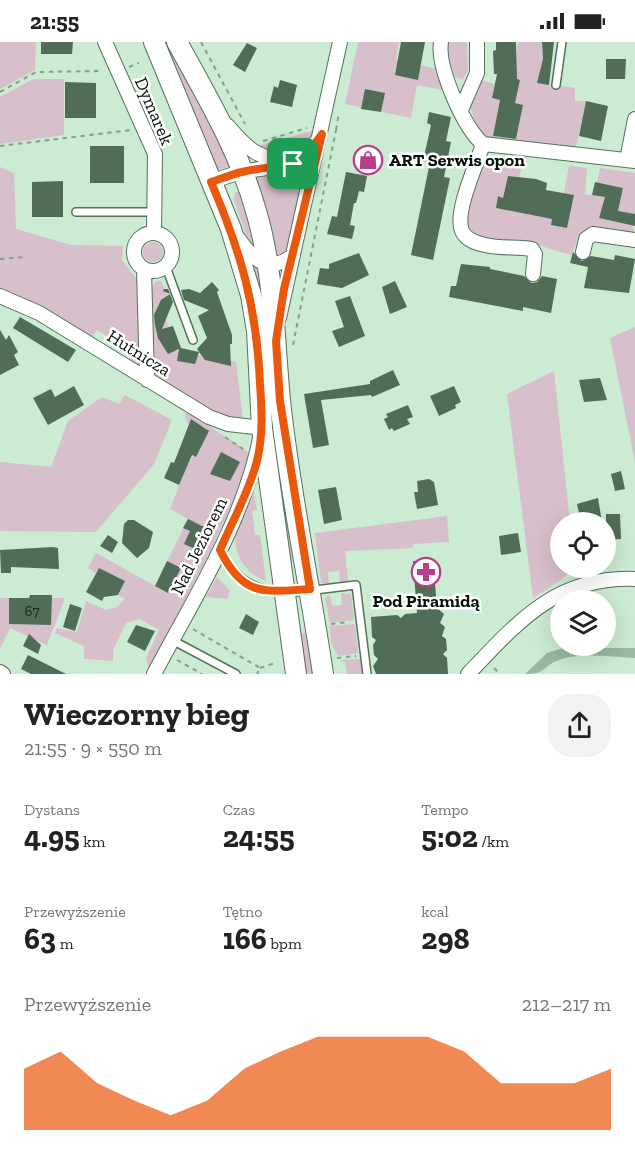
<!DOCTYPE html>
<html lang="pl">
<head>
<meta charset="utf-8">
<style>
	body { margin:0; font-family:"Zilla Slab",serif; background:#f2f2f2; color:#222; height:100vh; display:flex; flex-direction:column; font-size:22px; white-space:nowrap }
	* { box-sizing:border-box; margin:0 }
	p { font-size:20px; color:#767676 }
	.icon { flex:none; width:33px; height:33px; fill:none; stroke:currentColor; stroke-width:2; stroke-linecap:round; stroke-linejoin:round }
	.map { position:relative; height:632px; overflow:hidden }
	.sheet { display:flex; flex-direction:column; background:#fff; flex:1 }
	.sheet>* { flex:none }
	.controls { position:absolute; left:550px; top:470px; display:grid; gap:12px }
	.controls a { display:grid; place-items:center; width:66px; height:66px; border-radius:50%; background:#fff; box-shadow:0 6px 24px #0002; font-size:30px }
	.pin { position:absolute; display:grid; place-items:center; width:51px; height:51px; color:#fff; margin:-26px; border-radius:12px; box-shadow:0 3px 9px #0006 }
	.round { display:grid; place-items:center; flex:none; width:63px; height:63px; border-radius:24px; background:#f2f2f2 }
	.headline { display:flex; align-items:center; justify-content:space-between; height:102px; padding:0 24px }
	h1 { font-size:33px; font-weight:700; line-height:45px }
	.metrics { display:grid; grid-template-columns:repeat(3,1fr); gap:9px; height:102px; padding:6px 24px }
	.metrics div { display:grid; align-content:center }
	.metrics b { font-size:30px; font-weight:700 }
	.metrics small { font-size:16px; font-weight:400 }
	.metrics p { font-size:16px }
	.chart { height:168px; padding:12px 24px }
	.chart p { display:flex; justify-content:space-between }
	.chart svg { width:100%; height:108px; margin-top:6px; fill:#ea580c; opacity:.7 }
	.status { display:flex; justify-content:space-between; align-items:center; height:42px; padding:0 30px; background:#fff; direction:ltr }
	.status svg { height:16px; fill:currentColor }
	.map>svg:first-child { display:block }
</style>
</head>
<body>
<div class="status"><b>21:55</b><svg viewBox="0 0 49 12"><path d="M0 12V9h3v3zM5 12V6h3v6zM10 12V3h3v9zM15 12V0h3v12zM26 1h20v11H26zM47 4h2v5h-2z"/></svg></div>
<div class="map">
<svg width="635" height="632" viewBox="0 0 635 632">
	<rect width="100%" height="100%" fill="#cbebd2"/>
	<path fill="#d7bfcb" d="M0 0H36L35 28 0 47Z
		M161 0H168L233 124 216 128Z
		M358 0H399L396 18 438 27 448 49 417 43 411 76 345 62Z
		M446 0H467L468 28 463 37C444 35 447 15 446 0Z
		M518 0H542L543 17 538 41 575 46V59H586L575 109 486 95 476 84 471 66V57L481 38 495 42 492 56 500 58 493 94 516 98 523 63 515 61 520 38 515 37Z
		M33 37H64V93L0 102V55Z
		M315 88C309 101 293 116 277 113 270 112 261 108 254 105Z
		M490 115 523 119 519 136 508 134 503 156 498 155 496 166 553 172 551 183 567 186 574 153 564 151 569 124 587 126 585 152 609 156 607 166H602L599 176 616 180 623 146 597 140 600 126 635 131V172L630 171 635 194 579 192 572 213C559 210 548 206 536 202 511 193 493 208 468 188L467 169 484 120Z
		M0 125 14 131 16 187 71 203 123 204 122 218 141 243 142 323 129 320 133 310 97 288 92 295 53 272 0 248Z
		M307 125 286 213 277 219 254 134 283 132Z
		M235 150H241L259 214 250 203 234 158Z
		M143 210a10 10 0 1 1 20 0a10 10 0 1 1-20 0Z
		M253 223 261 226 293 520 289 518 271 391Z
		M157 239H161L168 253 164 270 176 309 236 320 243 378 217 373 156 338 151 321 149 248Z
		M635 285V420L610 296Z
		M554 329 570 480H561V525H574L561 538 533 556 507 352Z
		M125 353 172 378 154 422 96 490 0 489V420L51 425 68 379 102 355 119 362Z
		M186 369 247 409 250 423 207 516 149 628 146 616 159 588 140 577 126 581 113 608V619L84 617V604L55 591 57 586 77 590 86 559 106 568 117 565 125 557 118 553 125 539 99 526 95 531 88 526 96 511 155 544 188 477 170 467 186 426 209 389 191 377 188 383 185 375Z
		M252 443 257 468 252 469 255 493H260L266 539C257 536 249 530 244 523 225 498 243 469 252 443Z
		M447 474 449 500 413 502V506L345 509 348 539 340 540 339 529 328 530 329 541H321L315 491Z
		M217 535 230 549 227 557 206 555Z
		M341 551 351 552 354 578 330 581 325 556 330 553 332 564 342 563Z
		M0 556H65L47 603 10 586 0 607Z
		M355 582 358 611 338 614 331 601 330 584Z
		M313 590 318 632H302L294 592Z
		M360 617 362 632H347L345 620 339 618Z"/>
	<path fill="#99b9a0" d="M563 606H635V616C611 615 581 610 559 618 542 624 547 632 525 632L547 611Z"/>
	<path fill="#516d57" d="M41 0H73L72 12H41Z
		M401 0H425L418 38 395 33Z
		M496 0H516L517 37 520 38 515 61 523 63 516 97 493 94 500 58 492 56 497 32H494L493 9 496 8Z
		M542 0H554L549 43 537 41 543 17Z
		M247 1 257 6 245 30 233 23Z
		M606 17H626L625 37H606Z
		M280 38 297 43 292 65 270 60 274 44 278 46Z
		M65 40 96 41V76H65Z
		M365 47 385 51 381 70 361 67Z
		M586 59 608 64 601 99 579 94Z
		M429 70 451 75 446 99 451 100 444 135 450 136 433 218 411 213 430 120 423 119 431 83 427 81Z
		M90 104H124V141H90Z
		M346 130 367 134 364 150 359 149 356 161H354L350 183 355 184 352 197 327 192 332 174 337 175Z
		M508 134 536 137 547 141 546 148 574 153 567 186 551 183 552 177 496 166 498 154 503 156Z
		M63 139V175H32V140Z
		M595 140 623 146 618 169 635 172V184L599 176 605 155 592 153Z
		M573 210 582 219 591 214 614 218 615 213 635 217 629 251 584 246 588 225 570 221Z
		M359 211 369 233 342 246 317 242 320 226 329 227V222Z
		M461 222 490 225V227L524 234 532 241 537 240 542 234 557 237 551 271 523 265V269L449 255 451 244H456Z
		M395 239 407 265 390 272 382 245Z
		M212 240 219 248 217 250 232 293V302H230L231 324 205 318 199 310 195 322 177 319 179 307 168 312 158 296 155 283 154 273 161 258 170 252 163 249 164 247H168L173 260 162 287 173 284 181 306 199 310 197 307 207 296 198 274 209 268 184 258 181 248 189 247 200 251Z
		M350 254 365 294 339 305 332 289 344 285 335 259Z
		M20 275 76 308 68 320 13 286Z
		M0 288 6 298 9 293 18 310 14 313 19 323 0 333Z
		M393 328 400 343 372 355 371 353 321 358 329 403 313 406 304 352 370 342V339Z
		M600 336 607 358 584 360 579 338Z
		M74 344 84 363 48 383 33 356 51 347 55 355Z
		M454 344 461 360 455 363 456 366 439 374 430 354Z
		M408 363 413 375 407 377 410 382 394 389 392 386 389 388 384 377 388 375 386 372Z
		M191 377 209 389 196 415 192 413 179 443 164 436 171 420 174 421Z
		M221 410 240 420 230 439 210 432Z
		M621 429 625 447 615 449 611 432Z
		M429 437 434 440 438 463 417 467 414 450H418L417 439Z
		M336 445 342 478 324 482 318 448Z
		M598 456 602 480H581L577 462Z
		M606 472H620L621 497 606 498Z
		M188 477 208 487 197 508 184 502 190 489 183 486Z
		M128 478H134L153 490 149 506 137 516 122 501 124 482Z
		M518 491 521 510 501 513 499 494Z
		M108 493 118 500 112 511 100 504Z
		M53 505 58 506 59 527 11 525V531H1L0 508Z
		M433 518 437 566 444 572 440 581 445 585 442 594 446 597 447 608 443 612 447 616 448 632H376L373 624 378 617 374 613 373 603 376 598 372 595 371 575 397 573 401 576 405 572 417 571 413 519Z
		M167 519 181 526 168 551 155 544Z
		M99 526 125 539 118 553 104 555 102 559 86 550Z
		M30 553H52L51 583 9 582V556H29Z
		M70 562 82 566 75 589 63 585Z
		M246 572 259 580 253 593 239 586Z
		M136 583 155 589 145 609 127 600Z
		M29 592 41 603 38 612 23 604Z
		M28 613 66 632H31L21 627Z"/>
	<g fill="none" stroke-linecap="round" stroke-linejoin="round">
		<g stroke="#55715b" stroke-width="10">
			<path id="lane" d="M556 43 562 0
				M76 170H155
				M166 225 193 298
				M221 510C249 567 304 548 356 543L367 632
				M172 598 236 632"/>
		</g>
		<g stroke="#55715b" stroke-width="16">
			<path id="street" d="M105 0 155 112 154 191
				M441 0C437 26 464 86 483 102L635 119
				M461 68 477 31V0
				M228 84C248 108 257 115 288 121
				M483 102C477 122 454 170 462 189 466 198 476 201 485 203 500 207 517 204 532 207L535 212 533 232
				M627 118 635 77
				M211 140C222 136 232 132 243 130 276 122 295 131 317 99
				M134 210a19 19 0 1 1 38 0a19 19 0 1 1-38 0Z
				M238 196C252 216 267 232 291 215
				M583 210 586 197 593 192 635 198
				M144 227 147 338
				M0 254 39 271 209 375 228 382 262 386C247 475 195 554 154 632
				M279 276 340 0
				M0 630 3 632
				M468 632C518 580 556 534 635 537"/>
		</g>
		<g stroke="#55715b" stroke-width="22">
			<path id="secondary" d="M154 0 231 187 251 253 257 289 262 386 296 632
				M177 0C207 55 239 108 256 169 274 229 274 295 280 358 289 448 310 542 323 632"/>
		</g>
		<path stroke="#87a08d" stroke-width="2" stroke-dasharray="4.5 4.5" stroke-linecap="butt" d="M201 0 245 82
			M129 25 139 21
			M0 50 36 30 103 29
			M336 88 339 71
			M263 99 307 86
			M0 104 131 88
			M0 217 26 215
			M293 303 336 88
			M225 395 243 407
			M331 582 349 580
			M193 587 260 626 257 632
			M337 616 356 614
			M177 618 202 632
			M260 626 275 621
			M494 626 500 632"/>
		<use href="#lane" stroke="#fff" stroke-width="7"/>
		<use href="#street" stroke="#fff" stroke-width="14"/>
		<use href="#secondary" stroke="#fff" stroke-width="20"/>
	</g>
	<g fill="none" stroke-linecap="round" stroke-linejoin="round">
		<g stroke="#fff" stroke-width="12">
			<path id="route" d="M322 92 284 247 276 299 280 359 310 547C264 550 243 555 220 508 232 480 249 450 257 419 263 394 262 369 260 342 257 266 241 210 211 140 221 137 232 132 242 130 284 120 294 133 322 92Z"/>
		</g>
		<use href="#route" stroke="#ea580c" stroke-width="8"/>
	</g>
	<defs>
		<g id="shop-ring" transform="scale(1.5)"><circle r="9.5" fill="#fff" stroke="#bb3c89" stroke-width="1.5"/><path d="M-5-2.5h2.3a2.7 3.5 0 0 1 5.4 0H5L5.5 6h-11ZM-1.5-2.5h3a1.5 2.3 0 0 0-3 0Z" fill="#bb3c89"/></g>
		<g id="pharmacy-ring" transform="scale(1.5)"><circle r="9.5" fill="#fff" stroke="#bb3c89" stroke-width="1.5"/><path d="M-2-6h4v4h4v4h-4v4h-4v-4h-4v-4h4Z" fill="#bb3c89"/></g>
	</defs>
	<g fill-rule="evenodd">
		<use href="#shop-ring" x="368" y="118"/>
		<use href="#pharmacy-ring" x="426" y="530"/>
	</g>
	<g text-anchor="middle" stroke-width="5" stroke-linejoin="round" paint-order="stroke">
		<g font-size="15" fill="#18261b">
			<text x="32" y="574">67</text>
		</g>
		<g font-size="18" fill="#050f07" stroke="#fff">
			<text transform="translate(154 69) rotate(67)" y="6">Dymarek</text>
			<text transform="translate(139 311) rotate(32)" y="6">Hutnicza</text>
			<text transform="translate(199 504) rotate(-64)" y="6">Nad Jeziorem</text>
		</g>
		<g font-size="18" font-weight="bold" fill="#050f07" stroke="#fff" text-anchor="start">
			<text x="389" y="124">ART Serwis opon</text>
			<text x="426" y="565" text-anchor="middle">Pod Piramidą</text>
		</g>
	</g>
</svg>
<div class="controls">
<a><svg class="icon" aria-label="locate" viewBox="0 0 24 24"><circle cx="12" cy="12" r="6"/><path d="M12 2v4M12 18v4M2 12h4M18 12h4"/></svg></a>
<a><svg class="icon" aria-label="layers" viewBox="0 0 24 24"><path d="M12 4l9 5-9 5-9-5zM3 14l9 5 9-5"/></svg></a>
</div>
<div class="pin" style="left:293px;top:122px;background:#1e9e55"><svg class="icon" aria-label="arrive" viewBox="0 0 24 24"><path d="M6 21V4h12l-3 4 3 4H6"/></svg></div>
</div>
<section class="sheet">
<div class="headline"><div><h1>Wieczorny bieg</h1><p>21:55 · 9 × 550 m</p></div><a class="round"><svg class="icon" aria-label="share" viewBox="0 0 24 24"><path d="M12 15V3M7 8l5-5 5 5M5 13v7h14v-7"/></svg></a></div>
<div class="metrics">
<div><p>Dystans</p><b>4.95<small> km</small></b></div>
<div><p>Czas</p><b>24:55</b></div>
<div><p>Tempo</p><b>5:02<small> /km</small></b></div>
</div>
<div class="metrics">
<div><p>Przewyższenie</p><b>63<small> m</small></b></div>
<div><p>Tętno</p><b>166<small> bpm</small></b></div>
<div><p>kcal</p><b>298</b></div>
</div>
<div class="chart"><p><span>Przewyższenie</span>212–217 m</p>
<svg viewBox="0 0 160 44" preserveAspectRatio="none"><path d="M0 44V19L10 12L20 25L30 32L40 38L50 32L60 19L70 12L80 6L90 6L100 6L110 6L120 12L130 25L140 25L150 25L160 19V44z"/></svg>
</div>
</section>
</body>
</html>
